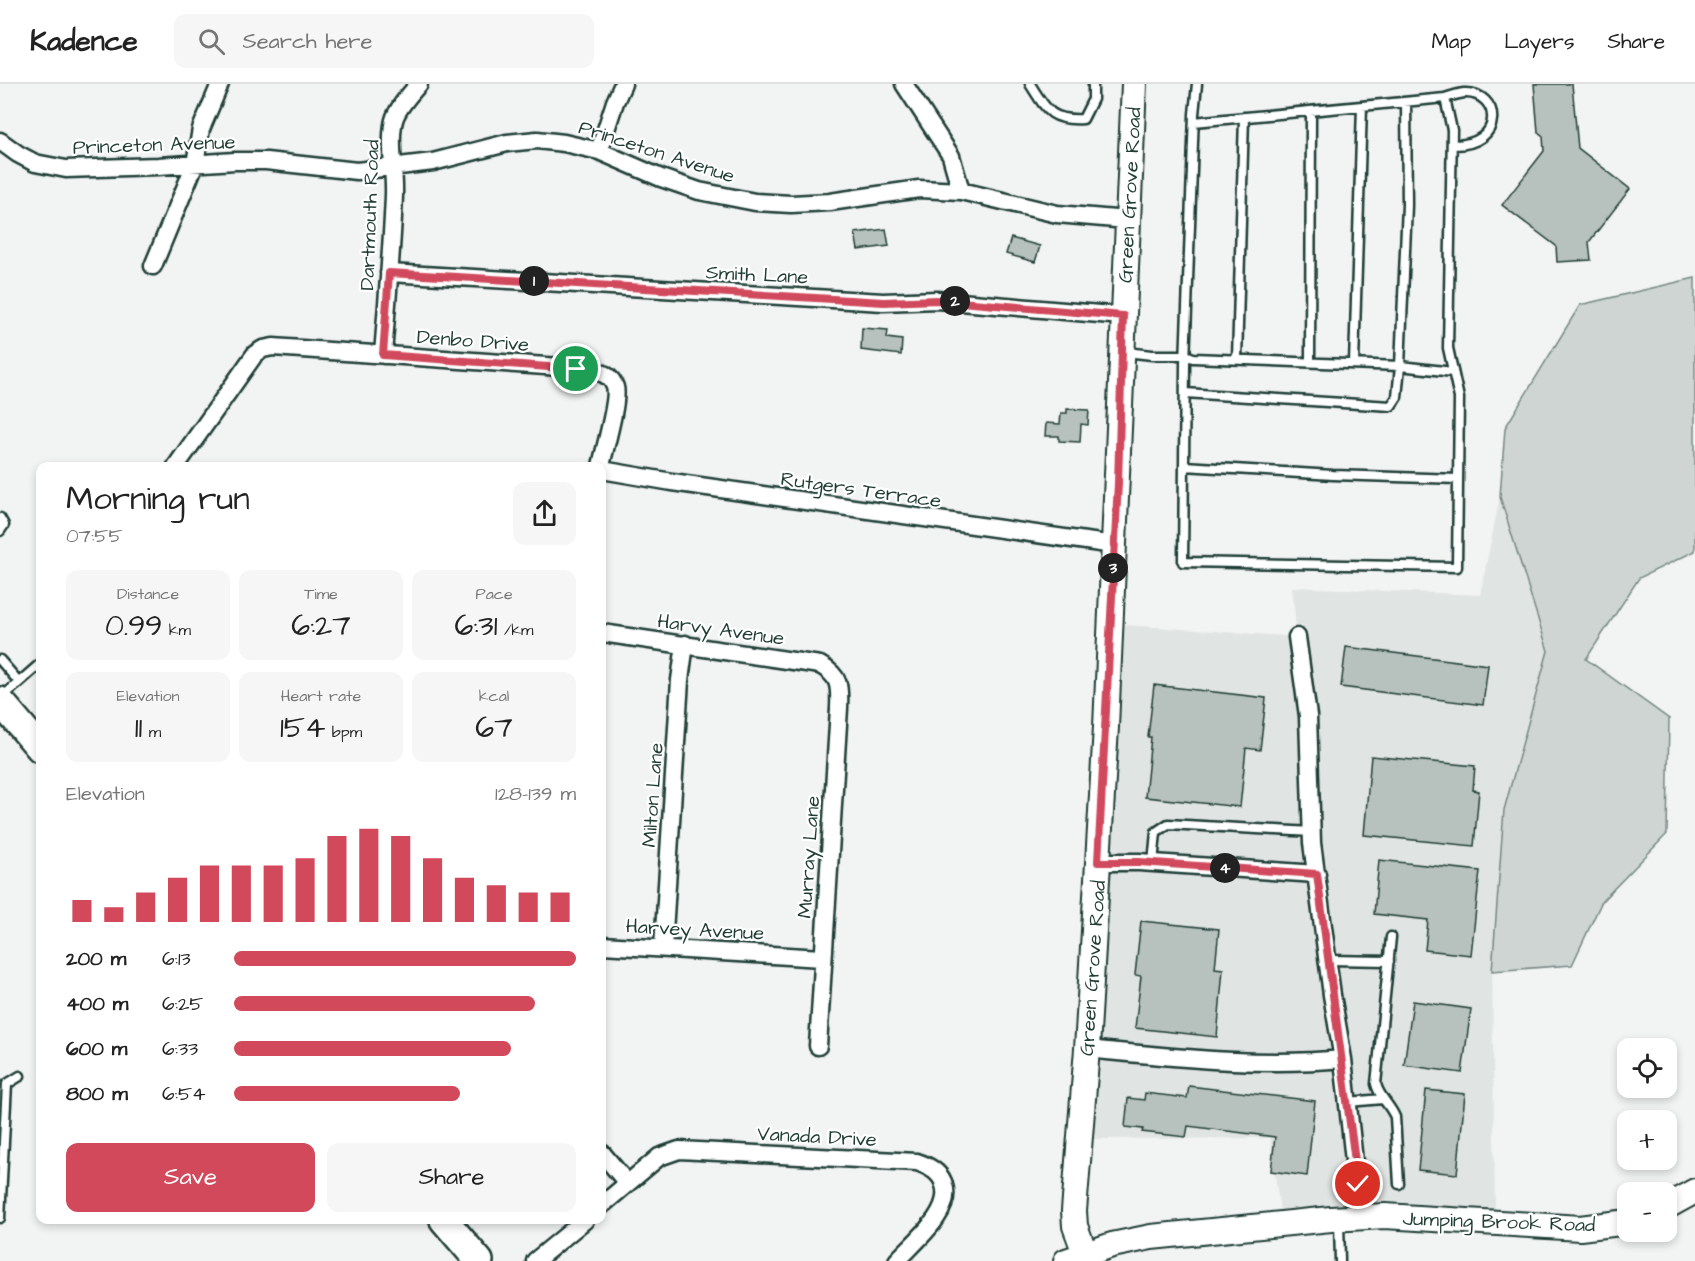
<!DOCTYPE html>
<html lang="en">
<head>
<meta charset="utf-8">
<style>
	body { margin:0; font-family:"Architects Daughter",sans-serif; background:#f6f6f6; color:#222; height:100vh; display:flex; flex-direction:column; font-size:22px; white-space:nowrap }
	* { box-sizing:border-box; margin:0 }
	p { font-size:20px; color:#767676 }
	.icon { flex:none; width:33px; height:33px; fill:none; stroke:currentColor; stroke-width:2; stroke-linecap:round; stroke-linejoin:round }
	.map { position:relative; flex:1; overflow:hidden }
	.drawer { position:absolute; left:36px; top:378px; width:570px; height:762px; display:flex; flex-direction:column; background:#fff; border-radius:12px; box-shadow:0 3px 9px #0003 }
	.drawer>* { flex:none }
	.buttons { position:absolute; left:1617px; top:954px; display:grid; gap:12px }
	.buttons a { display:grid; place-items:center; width:60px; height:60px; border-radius:12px; background:#fff; box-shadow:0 3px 9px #0003; font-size:30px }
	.pin { position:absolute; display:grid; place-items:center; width:51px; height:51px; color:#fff; margin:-26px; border:3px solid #fff; border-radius:50%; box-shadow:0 2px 6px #0007 }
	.km { position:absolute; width:30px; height:30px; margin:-15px; border-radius:50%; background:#222; color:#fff; font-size:16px; line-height:30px; text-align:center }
	.round { display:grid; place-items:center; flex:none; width:63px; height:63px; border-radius:12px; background:#f6f6f6 }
	.headline { display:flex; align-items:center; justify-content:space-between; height:102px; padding:0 30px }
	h1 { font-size:33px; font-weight:600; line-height:45px }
	.metrics { display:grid; grid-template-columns:repeat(3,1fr); gap:9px; height:102px; padding:6px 30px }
	.metrics div { display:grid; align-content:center; border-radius:12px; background:#f6f6f6; text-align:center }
	.metrics b { font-size:30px; font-weight:600 }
	.metrics small { font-size:16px; font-weight:400 }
	.metrics p { font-size:16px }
	.chart { height:168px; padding:12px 30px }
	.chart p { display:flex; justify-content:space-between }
	.chart svg { width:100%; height:108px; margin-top:6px; stroke:#d1495b; stroke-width:6 }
	.action { display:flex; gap:12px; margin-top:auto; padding:12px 30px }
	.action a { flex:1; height:69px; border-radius:12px; background:#d1495b; color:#fff; font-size:24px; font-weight:600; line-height:69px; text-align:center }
	.action a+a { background:#f6f6f6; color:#222 }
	ul { padding:0 30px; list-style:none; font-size:20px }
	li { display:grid; grid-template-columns:96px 72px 1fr; align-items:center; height:45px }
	li i { height:15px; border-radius:8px; background:#d1495b }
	header { display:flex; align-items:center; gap:36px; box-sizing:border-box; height:84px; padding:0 30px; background:#fff; border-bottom:2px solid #e0e0e0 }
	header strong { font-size:28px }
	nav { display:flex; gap:33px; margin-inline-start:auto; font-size:21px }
	.search { width:420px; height:54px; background:#f6f6f6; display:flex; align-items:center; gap:15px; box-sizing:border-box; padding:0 21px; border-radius:12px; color:#767676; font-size:22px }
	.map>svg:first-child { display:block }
</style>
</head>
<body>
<header>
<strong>Kadence</strong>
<div class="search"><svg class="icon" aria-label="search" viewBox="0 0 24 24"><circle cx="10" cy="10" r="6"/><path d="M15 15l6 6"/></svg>Search here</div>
<nav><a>Map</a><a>Layers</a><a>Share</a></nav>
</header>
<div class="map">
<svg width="1695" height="1177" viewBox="0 0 1695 1177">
	<rect width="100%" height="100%" fill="#f2f3f3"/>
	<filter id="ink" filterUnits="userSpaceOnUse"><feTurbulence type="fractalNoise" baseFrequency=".0167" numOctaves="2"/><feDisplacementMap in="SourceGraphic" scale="12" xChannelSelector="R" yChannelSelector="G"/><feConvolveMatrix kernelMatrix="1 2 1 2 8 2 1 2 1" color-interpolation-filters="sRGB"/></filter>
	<g filter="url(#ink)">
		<path fill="#e0e4e3" d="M1500 413 1548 567 1504 726 1492 887 1495 1130 1282 1141 1270 1054 1080 1055 1111 540 1297 553 1292 503 1480 511Z"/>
		<path fill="#ced5d3" stroke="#768984" stroke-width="1.5" d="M1695 194V467L1639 494 1586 575 1669 635 1667 750 1602 817 1572 881 1492 887 1504 726 1548 567 1500 413 1505 344 1580 221Z"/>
		<path fill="#b7c1bd" stroke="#1f3d34" stroke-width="1.5" d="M1534 0H1572L1578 64 1630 105 1589 158 1591 176 1557 178 1556 162 1502 121 1544 67 1543 52 1538 48Z
			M886 145 889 162 858 166 855 149Z
			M1011 154 1040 162 1035 178 1006 170Z
			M862 244 888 246 887 254 902 256 901 271 861 266Z
			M1067 325 1089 326 1088 341 1081 340 1080 358 1059 357V352H1045L1046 339 1060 340 1061 329H1067Z
			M1346 563 1488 581 1483 621 1341 603Z
			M1154 601 1266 614 1260 666 1246 664 1240 723 1145 713 1151 653H1148Z
			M1371 672 1475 682 1473 706 1479 707 1474 762 1364 751Z
			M1379 776 1480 787 1471 871 1425 866 1428 836 1374 830Z
			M1141 837 1219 845 1215 884 1223 885 1217 953 1135 944 1141 892 1135 891Z
			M1413 917 1471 925 1462 989 1404 981Z
			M1189 1002 1315 1017 1307 1092 1271 1087 1275 1053 1188 1042 1186 1053 1142 1048 1143 1045 1125 1043 1128 1014 1144 1016 1145 1009 1187 1014Z
			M1426 1006 1465 1010 1457 1090 1418 1086Z"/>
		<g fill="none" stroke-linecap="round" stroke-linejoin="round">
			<g stroke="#1f3d34" stroke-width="13">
				<path id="lane" d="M1030 0C1046 25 1050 37 1083 35L1093 15V0
					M1445 14C1451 12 1458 10 1464 9 1500 7 1507 62 1452 61
					M1194 38 1445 14 1452 46 1448 264 1459 314 1457 483 1183 478 1185 280 1194 30 1197 0
					M1126 268 1152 271H1186L1193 274 1400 282 1453 288
					M1237 275 1244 33
					M1310 278 1311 27
					M1354 280 1362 22
					M1185 309 1391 322 1397 313 1400 282 1407 121 1406 18
					M1184 382 1333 391 1458 395
					M0 434 4 441 0 447
					M0 576 19 598
					M0 615 40 580
					M1153 779 1156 748 1168 740 1312 748
					M1391 853 1376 1000C1379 1013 1390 1021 1395 1033L1399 1100
					M1328 876 1389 877
					M1348 1018 1383 1015
					M0 1134 7 1000 20 992
					M1339 1138 1340 1177"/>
			</g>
			<g stroke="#1f3d34" stroke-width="21">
				<path id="street" d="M904 0 951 72 961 107
					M0 57 18 70 35 79 66 85 158 82 235 77H266L357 87 433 78 507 59 537 56 564 59 599 67 661 94 699 107 755 118 791 120 830 118 919 105 961 107 1057 130 1127 136
					M599 67 615 18 623 0
					M153 182 195 80 201 45 220 0
					M389 189 883 218 937 216 1123 232
					M383 271C387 218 392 164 394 111 395 89 388 52 395 33 400 21 410 10 419 0
					M176 382 255 270 263 265 273 263 589 285C601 288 611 291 615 303 619 315 604 367 601 382
					M602 386 672 398 1114 461
					M602 549 820 581C840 592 840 602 839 624L818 962
					M1297 553 1308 632 1312 759 1332 911 1343 975 1360 1133
					M1098 778H1139L1317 790
					M602 861 822 874
					M663 864 680 596 685 560
					M1087 965C1172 973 1257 983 1343 975
					M602 1069 627 1099
					M602 1121 659 1073 679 1066 917 1078C929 1082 941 1088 944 1101 953 1128 914 1158 897 1177
					M535 1177 585 1136"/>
			</g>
			<g stroke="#1f3d34" stroke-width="28">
				<path id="secondary" d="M1666 1123 1695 1107
					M1085 1169 1075 1142 1074 1127 1087 965 1106 643 1134 0
					M1066 1177 1112 1161 1151 1153 1331 1135 1385 1132 1580 1144 1628 1138"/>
			</g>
			<g stroke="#1f3d34" stroke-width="32">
				<path id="primary" d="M0 617 40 664
					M444 1136 479 1177"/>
			</g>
			<use href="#lane" stroke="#fff" stroke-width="8"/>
			<use href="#street" stroke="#fff" stroke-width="16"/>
			<use href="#secondary" stroke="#fff" stroke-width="24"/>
			<use href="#primary" stroke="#fff" stroke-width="27"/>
		</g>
	</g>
	<g fill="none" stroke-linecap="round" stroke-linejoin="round" filter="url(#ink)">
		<g stroke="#fff" stroke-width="12">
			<path id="route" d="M576 285 383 271 389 189 884 218 937 216 1123 232 1118 399 1098 778H1139L1317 790 1358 1100"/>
		</g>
		<use href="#route" stroke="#d1495b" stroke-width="8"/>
	</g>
	<g text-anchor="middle" stroke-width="4.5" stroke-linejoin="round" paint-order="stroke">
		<g font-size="20" fill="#1f3d34" stroke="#fff">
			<text transform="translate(154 60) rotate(-2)" y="7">Princeton Avenue</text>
			<text transform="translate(657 67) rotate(18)" y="7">Princeton Avenue</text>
			<text transform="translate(1129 111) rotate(-87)" y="7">Green Grove Road</text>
			<text transform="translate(369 131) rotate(-88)" y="7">Dartmouth Road</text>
			<text transform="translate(757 190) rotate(3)" y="7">Smith Lane</text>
			<text transform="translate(473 256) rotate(4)" y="7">Denbo Drive</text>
			<text transform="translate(861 405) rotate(8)" y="7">Rutgers Terrace</text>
			<text transform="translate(721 545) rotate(8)" y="7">Harvy Avenue</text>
			<text transform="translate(652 711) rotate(-86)" y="7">Milton Lane</text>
			<text transform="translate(808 773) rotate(-86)" y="7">Murray Lane</text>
			<text transform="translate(695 845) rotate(3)" y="7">Harvey Avenue</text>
			<text transform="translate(1092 884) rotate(-86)" y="7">Green Grove Road</text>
			<text transform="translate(817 1052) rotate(3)" y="7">Vanada Drive</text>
			<text transform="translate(1499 1137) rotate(2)" y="7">Jumping Brook Road</text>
		</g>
	</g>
</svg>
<div class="buttons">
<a><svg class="icon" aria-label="locate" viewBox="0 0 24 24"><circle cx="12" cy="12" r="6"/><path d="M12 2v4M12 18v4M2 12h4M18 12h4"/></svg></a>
<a>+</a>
<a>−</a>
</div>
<div class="pin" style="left:576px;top:285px;background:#1e9e55"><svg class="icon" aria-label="arrive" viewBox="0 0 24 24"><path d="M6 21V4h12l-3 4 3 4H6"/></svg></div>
<div class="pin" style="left:1358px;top:1100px;background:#d93025"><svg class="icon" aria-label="check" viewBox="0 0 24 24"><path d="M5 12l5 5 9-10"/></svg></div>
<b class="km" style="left:534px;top:197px">1</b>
<b class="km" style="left:955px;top:217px">2</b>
<b class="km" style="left:1113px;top:484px">3</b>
<b class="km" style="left:1225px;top:784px">4</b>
<section class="drawer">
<div class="headline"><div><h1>Morning run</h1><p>07:55</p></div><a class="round"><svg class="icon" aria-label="share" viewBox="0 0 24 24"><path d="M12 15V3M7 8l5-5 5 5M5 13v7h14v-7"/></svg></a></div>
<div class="metrics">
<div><p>Distance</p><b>0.99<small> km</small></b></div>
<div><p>Time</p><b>6:27</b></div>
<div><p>Pace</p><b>6:31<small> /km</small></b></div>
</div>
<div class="metrics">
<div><p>Elevation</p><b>11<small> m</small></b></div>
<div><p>Heart rate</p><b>154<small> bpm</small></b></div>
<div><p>kcal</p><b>67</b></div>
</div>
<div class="chart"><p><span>Elevation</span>128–139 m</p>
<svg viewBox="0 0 160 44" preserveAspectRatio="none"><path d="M5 44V35M15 44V38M25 44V32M35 44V26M45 44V21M55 44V21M65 44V21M75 44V18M85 44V9M95 44V6M105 44V9M115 44V18M125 44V26M135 44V29M145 44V32M155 44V32"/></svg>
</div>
<ul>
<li><b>200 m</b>6:13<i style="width:100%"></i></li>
<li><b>400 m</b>6:25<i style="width:88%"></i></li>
<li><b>600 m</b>6:33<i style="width:81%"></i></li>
<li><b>800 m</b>6:54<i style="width:66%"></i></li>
</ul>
<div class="action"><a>Save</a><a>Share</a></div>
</section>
</div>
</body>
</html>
